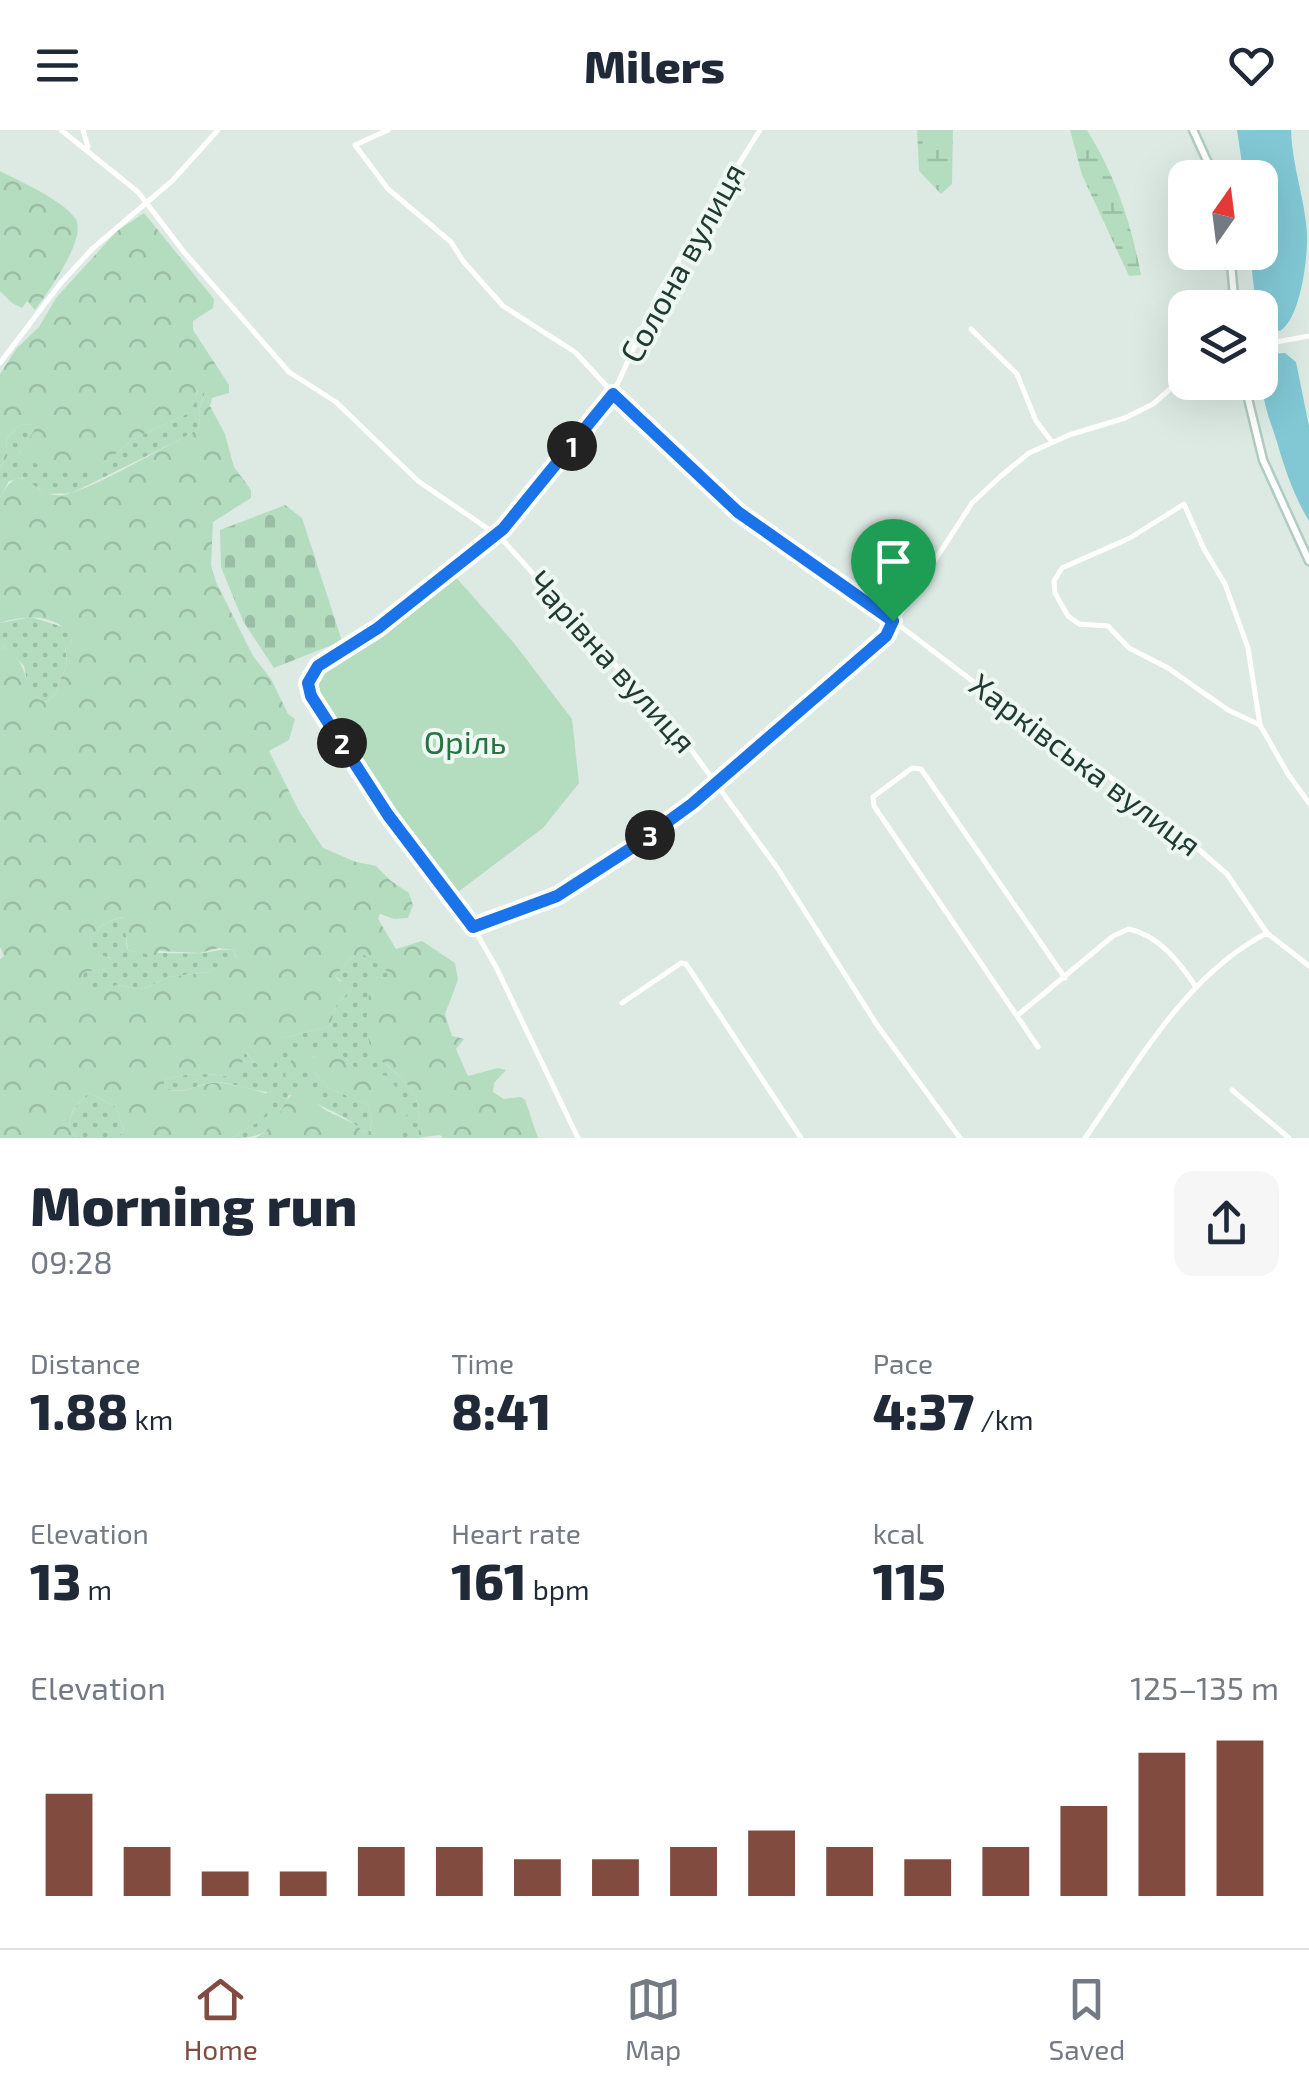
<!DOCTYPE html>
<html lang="en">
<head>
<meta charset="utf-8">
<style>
	body { margin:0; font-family:"Exo 2",sans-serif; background:#f6f6f7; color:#1f2937; height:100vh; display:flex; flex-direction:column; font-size:38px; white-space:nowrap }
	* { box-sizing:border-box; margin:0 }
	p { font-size:32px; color:#747a83 }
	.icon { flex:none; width:55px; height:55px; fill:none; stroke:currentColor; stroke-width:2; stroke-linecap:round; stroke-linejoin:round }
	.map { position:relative; height:1008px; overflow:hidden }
	.drawer { display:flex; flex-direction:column; background:#fff; flex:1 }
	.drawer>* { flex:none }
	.needle { width:65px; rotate:14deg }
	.fabs { position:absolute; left:1168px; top:30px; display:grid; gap:20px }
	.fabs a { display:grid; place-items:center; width:110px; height:110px; border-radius:20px; background:#fff; box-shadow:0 10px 40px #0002; font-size:50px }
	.pin { position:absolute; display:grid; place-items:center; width:85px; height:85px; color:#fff; margin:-102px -42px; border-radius:50% 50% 50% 0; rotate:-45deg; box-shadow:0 0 10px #0007 }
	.pin .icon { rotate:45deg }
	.km { position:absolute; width:50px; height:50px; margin:-25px; border-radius:50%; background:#222; color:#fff; font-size:28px; line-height:50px; text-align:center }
	.round { display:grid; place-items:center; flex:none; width:105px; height:105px; border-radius:20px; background:#f6f6f7 }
	.overview { display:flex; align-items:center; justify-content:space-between; height:170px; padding:0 30px }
	h1 { font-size:55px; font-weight:800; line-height:75px }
	.metrics { display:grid; grid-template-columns:repeat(3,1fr); gap:15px; height:170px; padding:10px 30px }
	.metrics div { display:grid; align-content:center }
	.metrics b { font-size:50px; font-weight:800 }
	.metrics small { font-size:28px; font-weight:400 }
	.metrics p { font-size:28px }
	.chart { height:280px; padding:20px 30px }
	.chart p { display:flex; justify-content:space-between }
	.chart svg { width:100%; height:180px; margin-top:10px; stroke:#824b40; stroke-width:6 }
	header { display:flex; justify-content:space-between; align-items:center; height:130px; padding:0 30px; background:#fff; font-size:45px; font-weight:800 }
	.menu { display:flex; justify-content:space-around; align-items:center; height:140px; border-top:2px solid #e0e1e3; background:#fff; font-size:28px; color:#747a83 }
	.menu a { display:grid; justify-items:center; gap:5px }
	.menu .active { color:#824b40 }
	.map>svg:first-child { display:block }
</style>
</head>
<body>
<header><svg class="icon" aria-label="menu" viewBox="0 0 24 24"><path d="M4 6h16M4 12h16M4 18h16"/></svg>Milers<svg class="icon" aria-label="heart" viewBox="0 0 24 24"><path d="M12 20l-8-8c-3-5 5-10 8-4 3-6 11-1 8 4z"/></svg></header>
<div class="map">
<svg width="1309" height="1008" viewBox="0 0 1309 1008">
	<defs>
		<pattern id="grass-dots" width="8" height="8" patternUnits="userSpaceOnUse" patternTransform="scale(2.5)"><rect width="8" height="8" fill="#b4ddbf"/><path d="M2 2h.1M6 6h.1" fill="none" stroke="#9abea5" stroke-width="1.8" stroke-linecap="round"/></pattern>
		<pattern id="forest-crowns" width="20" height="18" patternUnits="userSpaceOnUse" patternTransform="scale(2.5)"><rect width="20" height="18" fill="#b4ddbf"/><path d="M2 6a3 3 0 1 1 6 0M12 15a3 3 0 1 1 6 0" fill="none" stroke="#9abea5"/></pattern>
		<pattern id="wetland-marsh" width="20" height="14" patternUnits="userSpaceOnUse" patternTransform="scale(2.5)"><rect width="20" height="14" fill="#b4ddbf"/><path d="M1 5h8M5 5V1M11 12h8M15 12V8" fill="none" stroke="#9abea5"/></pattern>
		<pattern id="cemetery-stones" width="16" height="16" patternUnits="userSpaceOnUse" patternTransform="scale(2.5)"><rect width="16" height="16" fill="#b4ddbf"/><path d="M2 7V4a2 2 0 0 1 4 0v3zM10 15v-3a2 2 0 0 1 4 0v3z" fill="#9abea5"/></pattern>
	</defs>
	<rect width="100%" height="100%" fill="#ddeae4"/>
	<path fill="url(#grass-dots)" d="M199 258 206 260 199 279 200 298 183 308 72 363 47 364 22 348 9 351 0 368V338L7 327 6 309 20 294 33 295 34 302 19 324 103 334 134 309 189 283Z
		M31 487 66 498 72 508 71 514 65 518C71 545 59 540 57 563L47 572 34 569 28 556 24 536 5 517 0 520V493Z
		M124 787C128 798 124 809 128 820 137 823 190 824 201 823 213 822 220 818 233 820L237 829 207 842 169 847 143 859 119 855 95 860 81 848 85 842 104 839 111 828 93 824 89 820C88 800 106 791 124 787Z
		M365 824 386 840 390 847 373 848 378 928C412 956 423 962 418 1008H399L401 997 368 944 357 940 339 922 317 928 311 926 289 950 302 942H314L329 958 368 975 372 988 370 1001 364 1002C351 988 308 968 289 965 276 998 268 1008 232 1008L261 990 267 962C249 960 227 950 210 953 193 956 180 967 164 956V950C186 942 208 943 231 947L244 922 259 936 283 908 330 896 337 873 351 860 335 846 352 827Z
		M89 963 116 977 124 1000 117 1008H77L69 1000C69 983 76 974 89 963Z"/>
	<path fill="url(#forest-crowns)" fill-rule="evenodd" d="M0 41C21 52 61 69 75 88 89 106 47 164 35 180L27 171 22 178 12 173 0 161Z
		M144 83 214 169 213 178 193 191V200L229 255V263L212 268 210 276 225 304 234 337 251 360V368L213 392 211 435 216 452 253 526 271 549 288 584 295 589 289 610 269 621 299 681 323 718 356 732 376 736 391 751 409 763 413 775 408 788 394 789 380 784 378 789 396 819 422 811 455 833 458 850 445 884 452 906 464 909 456 919 468 946 498 938 506 940 494 953 493 962 504 969 521 967 525 970 538 1008H443L440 1005 418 1008C422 970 417 960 387 935 381 931 374 925 371 918 363 898 368 869 372 848L389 847 386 840 364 825 352 827 335 846 339 851 350 854 351 860 337 873 330 896 283 908 273 938 259 936 245 922 240 940 231 947C208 943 186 942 164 950V956C181 968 194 955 212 953 223 951 268 962 277 968L261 990 232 1008H117L124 1000 116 977 89 963C76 974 69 982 69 1000L77 1008H0V829L4 826 0 817V520L5 517C27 534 23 546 34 568L47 572 57 563C59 540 71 545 65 517L71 514 72 508C57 483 25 485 0 493V368C23 324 30 369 63 365 89 361 156 321 183 308L200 298 199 279 206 261 197 260 195 272 189 283 134 309 103 334 83 343H69L23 330 19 324 34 301 32 295 20 294 6 309 7 327 0 338V244L16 219 39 197 56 168 117 101ZM123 787 128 820 155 826 159 821 200 823 219 818 233 820 237 828 207 842 169 847 143 859 119 855 95 859 81 848 85 842 104 839 116 832C108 824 96 828 89 820 88 800 106 791 123 787Z
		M308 914 312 919 311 926 316 928 327 921 339 922 357 940 387 946 403 966 407 984 399 1008H255C284 993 278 973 299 958L310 962C317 985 348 985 364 1002L370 1001 372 988 368 975 329 958 314 942H302L288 951 285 945 293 926Z"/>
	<path fill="url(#wetland-marsh)" d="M917 0H953L952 54 941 64 919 41Z
		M1070 0H1087C1115 45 1131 92 1141 145L1129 146 1082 45Z"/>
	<path fill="url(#cemetery-stones)" d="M285 375 302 388 342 511 274 538 243 491 221 437 220 400Z"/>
	<path fill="#b4ddbf" d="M454 445 514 513 572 589 579 653 543 698 454 765C403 698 354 632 316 557V550Z"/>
	<path fill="#81c8d4" d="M1237 0H1291C1292 36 1305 69 1307 103 1308 127 1301 188 1280 201L1260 194V178L1256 177 1250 123 1260 122V48L1244 47Z
		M1271 224 1285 223 1296 232 1309 296V391C1294 366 1285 340 1277 312 1267 281 1257 261 1266 228Z"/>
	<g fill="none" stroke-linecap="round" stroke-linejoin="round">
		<g stroke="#b0cbc1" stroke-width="11">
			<path id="secondary" d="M1193 0 1215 48
				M1230 122 1235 178
				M1244 252 1263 330 1309 431"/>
		</g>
		<path stroke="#fff" stroke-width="5" d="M61 0 138 62 184 122 289 242 336 272 418 351 500 407 690 618 778 739 877 895 960 1008
			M83 0 88 17
			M388 0 355 15 388 59 451 112 463 131 503 176 575 222 639 291 708 356 739 382 862 467 1021 588 1096 636 1167 692 1227 744 1267 803 1309 836
			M971 199 1017 244 1036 291 1052 312
			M1260 215 1309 206
			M0 233 60 154 92 119 172 51 218 0
			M1260 595 1228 580 1168 538 1129 518 1108 496 1079 494 1068 486 1055 463 1054 451 1062 438 1130 408 1184 374 1204 419 1225 454 1248 518 1260 595 1288 644 1309 673
			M473 797 557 766 692 674 886 506 972 373 1002 345 1029 323 1069 305 1125 288 1153 274 1185 246
			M622 873 681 833 686 834 801 1008
			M1018 885 1113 806 1129 799C1159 805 1180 833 1196 857
			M1038 917 874 676 873 667 912 638 921 639 1065 848
			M1232 960 1289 1008
			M578 1008 496 837 473 797 388 685 311 566 308 553 318 537 378 497 503 399 555 338 613 264 659 162 760 0
			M1085 1008C1136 936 1185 845 1267 803"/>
		<use href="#secondary" stroke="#fff" stroke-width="6"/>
	</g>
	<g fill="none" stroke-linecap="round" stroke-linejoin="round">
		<g stroke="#fff" stroke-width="20">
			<path id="route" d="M613 264 738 382 893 491 886 506 692 674 633 717 557 766 473 797 388 685 311 566 308 553 318 536 378 498 503 399Z"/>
		</g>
		<use href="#route" stroke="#1a73e8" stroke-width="12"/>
	</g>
	<g text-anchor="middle" stroke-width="8" stroke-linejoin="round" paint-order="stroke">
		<g font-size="32" fill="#1e3a32" stroke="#eef7f2">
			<text transform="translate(683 133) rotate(-61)" y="11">Солона вулиця</text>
			<text transform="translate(612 532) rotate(48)" y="11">Чарівна вулиця</text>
			<text transform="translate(1085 635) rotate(37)" y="11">Харківська вулиця</text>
		</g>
		<g font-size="32" fill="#267343" stroke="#eef7f2">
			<text x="465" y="624">Оріль</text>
		</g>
	</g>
</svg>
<div class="fabs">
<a><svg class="needle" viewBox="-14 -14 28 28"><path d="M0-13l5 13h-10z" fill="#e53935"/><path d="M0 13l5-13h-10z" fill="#747a83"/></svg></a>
<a><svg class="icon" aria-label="layers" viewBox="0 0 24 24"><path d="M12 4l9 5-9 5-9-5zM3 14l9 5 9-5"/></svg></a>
</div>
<div class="pin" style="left:893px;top:491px;background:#1e9e55"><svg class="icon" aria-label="arrive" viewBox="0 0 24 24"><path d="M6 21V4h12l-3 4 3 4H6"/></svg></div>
<b class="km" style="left:572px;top:316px">1</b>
<b class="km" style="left:342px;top:613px">2</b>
<b class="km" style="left:650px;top:705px">3</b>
</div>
<section class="drawer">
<div class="overview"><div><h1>Morning run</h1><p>09:28</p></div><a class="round"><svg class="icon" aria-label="share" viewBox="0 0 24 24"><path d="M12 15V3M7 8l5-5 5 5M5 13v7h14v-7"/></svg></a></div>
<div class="metrics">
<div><p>Distance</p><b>1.88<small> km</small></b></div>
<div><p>Time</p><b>8:41</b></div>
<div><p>Pace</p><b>4:37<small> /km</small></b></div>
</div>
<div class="metrics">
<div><p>Elevation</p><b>13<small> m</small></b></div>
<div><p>Heart rate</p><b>161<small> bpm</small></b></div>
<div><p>kcal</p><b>115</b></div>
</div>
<div class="chart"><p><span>Elevation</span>125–135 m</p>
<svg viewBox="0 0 160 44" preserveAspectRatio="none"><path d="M5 44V19M15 44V32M25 44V38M35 44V38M45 44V32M55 44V32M65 44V35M75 44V35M85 44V32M95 44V28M105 44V32M115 44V35M125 44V32M135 44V22M145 44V9M155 44V6"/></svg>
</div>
</section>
<nav class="menu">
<a class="active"><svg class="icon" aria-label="home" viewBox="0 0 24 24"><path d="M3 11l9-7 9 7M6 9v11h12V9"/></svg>Home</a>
<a><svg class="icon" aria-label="map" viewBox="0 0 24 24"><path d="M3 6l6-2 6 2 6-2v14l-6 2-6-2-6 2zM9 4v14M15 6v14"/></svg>Map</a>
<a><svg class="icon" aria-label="saved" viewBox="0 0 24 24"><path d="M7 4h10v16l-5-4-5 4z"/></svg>Saved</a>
</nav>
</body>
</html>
